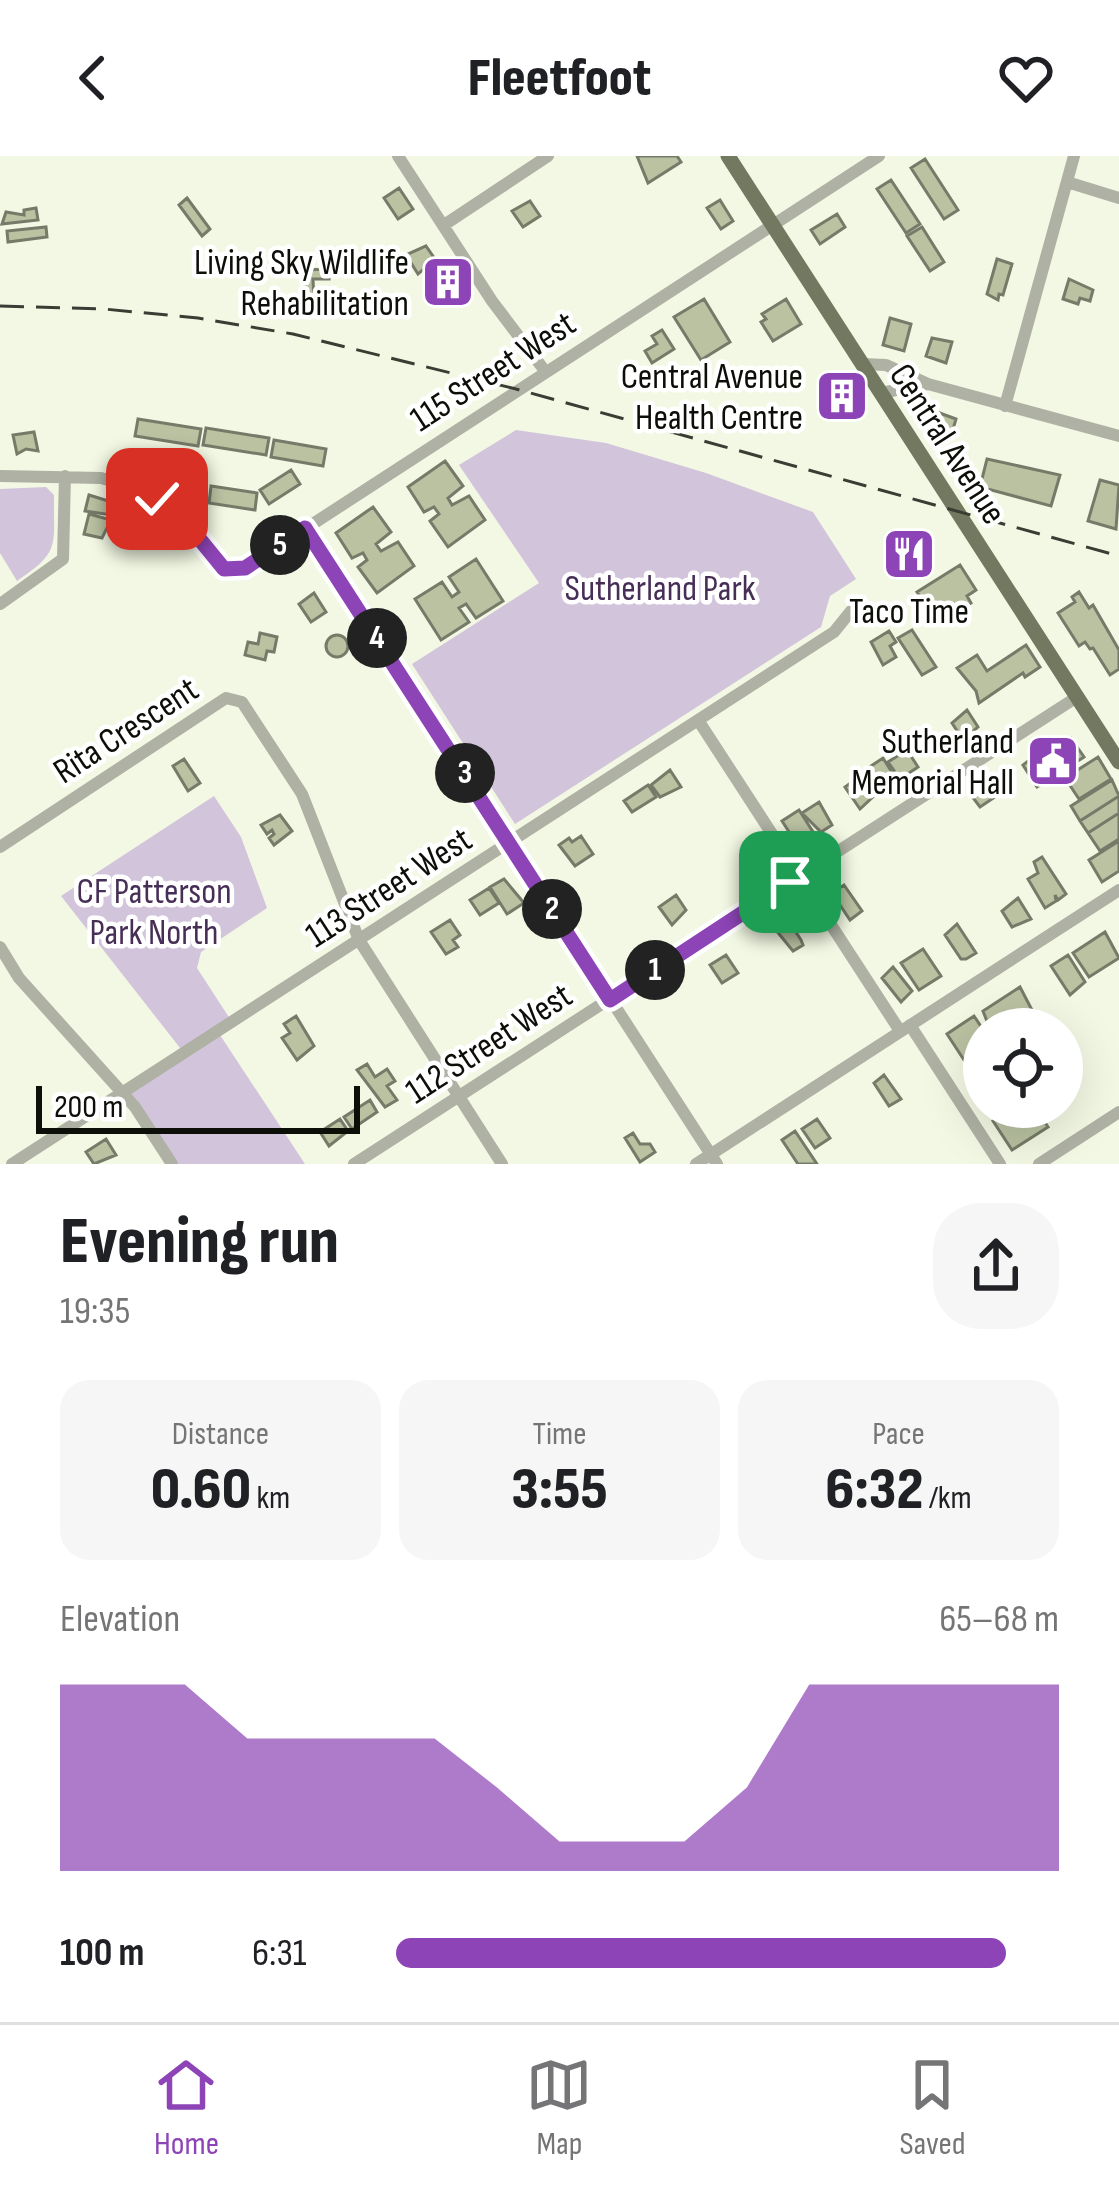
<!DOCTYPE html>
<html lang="en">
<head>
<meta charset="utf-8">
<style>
	body { margin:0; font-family:"Sofia Sans Condensed",sans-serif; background:#f6f6f6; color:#202124; height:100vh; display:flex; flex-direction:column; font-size:45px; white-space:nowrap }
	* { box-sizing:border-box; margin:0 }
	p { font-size:39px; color:#757577 }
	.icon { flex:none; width:66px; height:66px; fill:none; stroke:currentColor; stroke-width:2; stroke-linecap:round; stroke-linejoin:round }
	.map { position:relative; height:1008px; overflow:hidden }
	.drawer { display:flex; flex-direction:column; background:#fff; flex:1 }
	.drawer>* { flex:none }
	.buttons { position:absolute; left:963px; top:852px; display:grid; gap:24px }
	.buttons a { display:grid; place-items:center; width:120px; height:120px; border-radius:50%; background:#fff; box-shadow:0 12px 48px #0002; font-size:60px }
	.scale { position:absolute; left:36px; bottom:30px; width:324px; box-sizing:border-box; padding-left:12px; border:6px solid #0c0e08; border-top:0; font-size:33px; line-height:42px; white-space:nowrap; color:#0c0e08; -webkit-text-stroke:9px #fff; paint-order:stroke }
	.pin { position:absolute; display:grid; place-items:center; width:102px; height:102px; color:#fff; margin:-51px; border-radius:24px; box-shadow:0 6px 18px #0006 }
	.km { position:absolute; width:60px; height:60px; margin:-30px; border-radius:50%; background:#222; color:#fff; font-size:33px; line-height:60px; text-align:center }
	.round { display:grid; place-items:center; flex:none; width:126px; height:126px; border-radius:48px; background:#f6f6f6 }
	.overview { display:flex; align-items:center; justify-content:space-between; height:204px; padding:0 60px }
	h1 { font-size:66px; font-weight:800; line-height:90px }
	.figures { display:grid; grid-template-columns:repeat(3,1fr); gap:18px; height:204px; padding:12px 60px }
	.figures div { display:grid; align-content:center; border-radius:30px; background:#f6f6f6; text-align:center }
	.figures b { font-size:60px; font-weight:800 }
	.figures small { font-size:33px; font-weight:400 }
	.figures p { font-size:33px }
	.chart { height:336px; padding:24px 60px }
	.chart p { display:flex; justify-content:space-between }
	.chart svg { width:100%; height:216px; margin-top:12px; fill:#8d44b6; opacity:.7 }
	ul { padding:0 60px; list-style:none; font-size:39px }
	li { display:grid; grid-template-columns:192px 144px 1fr; align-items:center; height:90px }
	li i { height:30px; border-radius:15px; background:#8d44b6 }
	header { display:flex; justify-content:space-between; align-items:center; height:156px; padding:0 60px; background:#fff; font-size:54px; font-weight:800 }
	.tabs { display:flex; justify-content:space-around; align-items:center; height:168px; border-top:3px solid #e0e0e0; background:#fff; font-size:33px; color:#757577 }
	.tabs a { display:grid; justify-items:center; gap:6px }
	.tabs .current { color:#8d44b6 }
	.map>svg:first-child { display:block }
</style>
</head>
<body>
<header><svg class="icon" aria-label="back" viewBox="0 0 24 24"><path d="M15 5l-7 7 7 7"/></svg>Fleetfoot<svg class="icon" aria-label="heart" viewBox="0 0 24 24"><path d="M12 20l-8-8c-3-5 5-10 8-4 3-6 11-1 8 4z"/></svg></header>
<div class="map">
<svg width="1119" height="1008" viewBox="0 0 1119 1008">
	<rect width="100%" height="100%" fill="#f2f8e3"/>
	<path fill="#d2c4db" d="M516 274 606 287 706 317 813 356 856 423 830 440 821 471 515 668 412 508 539 427 459 309Z
		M46 331 54 339C53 389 62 395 17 425L0 397V333Z
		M214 640 241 681 267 752 201 796 197 812 232 866 218 876 305 1008H172L121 938 184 897 61 740Z"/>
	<path fill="#bac2a2" stroke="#767b69" stroke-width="3" d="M637 0H677L681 6 648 27Z
		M925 3 958 54 944 63 911 12Z
		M891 24 920 68 906 77 877 33Z
		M399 32 413 53 398 63 384 42Z
		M187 42 210 73 202 80 179 49Z
		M720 44 733 65 721 73 707 52Z
		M530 45 540 60 523 71 512 55Z
		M36 52 38 64 2 68 6 56 24 59V54Z
		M837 58 845 71 820 88 811 74Z
		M46 71 47 81 8 86 7 75Z
		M922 71 944 106 930 115 907 80Z
		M426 90 435 103 418 118 406 99Z
		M997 103 1012 108 1003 139 999 138 998 144 987 138Z
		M328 113 329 123H313L314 145 306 146 305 114Z
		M1069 123 1093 134 1090 145 1080 142 1078 148 1063 143Z
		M704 143 730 186 701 204 674 161Z
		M786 143 801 168 773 185 761 166 766 163 762 158Z
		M890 162 911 168 904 195 883 189Z
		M662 174 674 193 652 207 645 195 657 188 652 180Z
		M932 182 952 186 946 207 926 200Z
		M918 249 956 263 952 277 924 272 916 259Z
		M138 263 201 273 198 290 135 280Z
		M206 272 269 282 266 299 203 289Z
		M34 276 38 295 26 293 17 298 13 279Z
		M274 284 326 293 323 310 271 301Z
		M987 303 1060 319 1051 350 980 331Z
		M445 305 463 330 448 342 452 349 469 340 485 364 448 391 430 365 439 358 434 351 424 356 408 331Z
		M291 314 300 328 269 348 260 334Z
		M1100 324 1119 329 1116 373 1088 365Z
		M211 330 257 337 255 354 209 347Z
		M89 339 115 347 112 359 85 355Z
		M373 351 391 376 376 388 381 395 398 386 414 410 377 437 358 411 367 404 363 397 352 402 336 377Z
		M89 358 111 364 102 382 84 378Z
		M912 384 922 400 906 411 896 395Z
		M476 403 503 445 476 462 466 448 459 452 469 466 441 484 415 443 442 426 452 441 459 436 449 421Z
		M960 409 976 434 967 440 971 447 938 468 917 436Z
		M1079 436 1089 452 1093 449 1119 494V513L1110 519 1093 492 1090 493 1085 486 1079 490 1058 457 1075 446 1072 441Z
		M314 437 326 456 311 466 299 448Z
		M912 474 936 511 922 519 898 482Z
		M889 475 896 486 890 490 896 501 883 509 871 486Z
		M260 477 277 481 274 496 267 495 265 504 245 499 248 486 258 488Z
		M326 490a11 11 0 1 1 22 0a11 11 0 1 1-22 0Z
		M1026 489 1040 511 1025 521 1023 517 979 547 976 535 957 512 977 499 987 515Z
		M967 554 978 571 963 584 952 567Z
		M1071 582 1084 601 1037 631 1023 609 1056 584 1060 590Z
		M907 594 918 611 900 623 888 606Z
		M1098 601 1111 623 1079 643 1065 622Z
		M883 602 898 626 880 637 865 614Z
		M184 603 200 627 188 635 173 610Z
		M670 614 681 631 660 641 651 629Z
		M863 618 876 638 860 653 845 631Z
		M1112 624 1119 640 1080 665 1071 650Z
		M992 625 1001 637 980 651 971 639Z
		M648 629 656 641 632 656 624 645Z
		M1119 640V657L1088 677 1080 665Z
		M819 646 832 669 821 676 802 657Z
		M799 654 815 679 797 688 782 665Z
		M1119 657V683L1100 695 1088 677Z
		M280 659 292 675 274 689 269 682 274 678 272 674 267 678 261 669Z
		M581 680 593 698 575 710 559 689 569 682 572 686Z
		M1119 685V715L1102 726 1089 704Z
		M1042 701 1066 738 1058 744 1055 739 1056 745 1045 752 1028 723 1038 717 1034 706Z
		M504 723 524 747 507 758 490 731Z
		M844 729 862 755 850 764 832 737Z
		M489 732 499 747 480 759 470 744Z
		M676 739 686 754 672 769 659 751Z
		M1018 742 1031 763 1012 771 1002 755Z
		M779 763 784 770 790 767 801 784 803 789 793 795 771 768Z
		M450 764 460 779 453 784 458 791 446 798 431 776Z
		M957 768 976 797 966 803H961L945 779Z
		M1105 776 1119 802 1089 821 1073 797Z
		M923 793 941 820 919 834 901 807Z
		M726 799 738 817 722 827 710 809Z
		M1068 799 1085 826 1070 839 1051 810Z
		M893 811 912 835 901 846 882 822Z
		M1020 831 1033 856 1007 873H990L983 855Z
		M296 860 314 890 297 904 282 882 290 877 284 868Z
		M974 860 984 875V896L964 904 947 878Z
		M367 908 375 921 387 913 395 925 387 930 397 944 385 951 357 914Z
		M884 919 901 943 889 950 874 927Z
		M370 944 377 956 352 973 344 961Z
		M1015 951H1035L1048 971 1012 994 993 965Z
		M340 963 348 975 329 990 320 976Z
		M817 963 830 982 815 992 802 973Z
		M795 975 817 1008H798L782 984Z
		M633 977 640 988H650L655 996 640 1006 625 982Z
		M106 983 116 999 94 1008 86 996Z"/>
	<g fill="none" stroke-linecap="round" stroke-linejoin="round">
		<path stroke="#aeb1a3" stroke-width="12" d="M398 0 492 145 545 215
			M1067 26 1119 42
			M444 69 548 0
			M862 208 886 209 928 228 1119 280
			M881 237 927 228
			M1005 250 1074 0
			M0 320 101 322 138 332 183 365 213 405 224 413 245 412 879 0
			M306 372 717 1008
			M0 448 63 403 65 320
			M698 564 900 875
			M0 691 226 542 242 546 302 638 359 784 502 1008
			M0 791 19 822 135 951 172 1008
			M910 869 1000 1008
			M12 1008 834 476 851 455
			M354 1008 1077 541
			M696 1008 1119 734
			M1039 1008 1119 956"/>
		<path stroke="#737960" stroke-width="15" d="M728 0 1119 606"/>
		<path stroke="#3a3d34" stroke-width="3" stroke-dasharray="24 12" stroke-linecap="butt" d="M0 150 104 153 198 162 293 178 516 233 1119 400"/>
	</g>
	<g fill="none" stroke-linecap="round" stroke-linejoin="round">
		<g stroke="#fff" stroke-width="24">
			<path id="route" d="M157 343 184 364 224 413 245 412 305 372 610 844 790 726"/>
		</g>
		<use href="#route" stroke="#8d44b6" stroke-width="15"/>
	</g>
	<defs>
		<g id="building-square" transform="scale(2.7)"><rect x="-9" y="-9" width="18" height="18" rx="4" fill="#8d44b6" stroke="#fff"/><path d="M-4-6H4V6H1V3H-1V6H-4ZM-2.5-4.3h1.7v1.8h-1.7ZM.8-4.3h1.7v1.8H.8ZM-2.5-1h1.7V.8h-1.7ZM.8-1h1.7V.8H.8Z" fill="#fff"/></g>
		<g id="restaurant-square" transform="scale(2.7)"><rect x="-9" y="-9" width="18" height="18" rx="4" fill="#8d44b6" stroke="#fff"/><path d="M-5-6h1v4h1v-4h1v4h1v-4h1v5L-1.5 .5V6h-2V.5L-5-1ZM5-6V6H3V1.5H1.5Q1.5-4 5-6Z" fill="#fff"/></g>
		<g id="civic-square" transform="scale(2.7)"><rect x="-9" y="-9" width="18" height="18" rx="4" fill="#8d44b6" stroke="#fff"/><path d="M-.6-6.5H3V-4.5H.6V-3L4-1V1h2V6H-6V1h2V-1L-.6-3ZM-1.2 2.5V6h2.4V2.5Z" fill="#fff"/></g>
	</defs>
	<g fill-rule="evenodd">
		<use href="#building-square" x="448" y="126"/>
		<use href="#building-square" x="842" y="240"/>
		<use href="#restaurant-square" x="909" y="398"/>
		<use href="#civic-square" x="1053" y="605"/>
	</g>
	<g text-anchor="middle" stroke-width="9" stroke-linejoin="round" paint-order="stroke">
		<g font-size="36" fill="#0c0e08" stroke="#fff" text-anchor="end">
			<text x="409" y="118">Living Sky Wildlife<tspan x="409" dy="41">Rehabilitation</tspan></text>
			<text x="803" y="232">Central Avenue<tspan x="803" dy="41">Health Centre</tspan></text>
			<text x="909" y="467" text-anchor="middle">Taco Time</text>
			<text x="1014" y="597">Sutherland<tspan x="1014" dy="41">Memorial Hall</tspan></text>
		</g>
		<g font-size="36" fill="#0c0e08" stroke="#fff">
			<text transform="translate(492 214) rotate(-33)" y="13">115 Street West</text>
			<text transform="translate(949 287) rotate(57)" y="13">Central Avenue</text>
			<text transform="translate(125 573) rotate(-33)" y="13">Rita Crescent</text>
			<text transform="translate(388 730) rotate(-33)" y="13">113 Street West</text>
			<text transform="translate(488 886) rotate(-33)" y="13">112 Street West</text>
		</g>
		<g font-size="36" fill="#472e56" stroke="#fff">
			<text x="660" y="444">Sutherland Park</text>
			<text x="154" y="747">CF Patterson<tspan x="154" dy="41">Park North</tspan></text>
		</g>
	</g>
</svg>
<div class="buttons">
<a><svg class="icon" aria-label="locate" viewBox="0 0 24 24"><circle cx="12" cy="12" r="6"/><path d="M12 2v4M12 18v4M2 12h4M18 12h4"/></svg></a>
</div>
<div class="scale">200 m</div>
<div class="pin" style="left:790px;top:726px;background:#1e9e55"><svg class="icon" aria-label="arrive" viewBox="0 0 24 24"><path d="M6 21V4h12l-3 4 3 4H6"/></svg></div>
<div class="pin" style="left:157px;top:343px;background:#d93025"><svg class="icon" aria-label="check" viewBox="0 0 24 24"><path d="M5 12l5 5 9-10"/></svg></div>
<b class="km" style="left:655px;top:814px">1</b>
<b class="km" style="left:552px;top:753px">2</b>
<b class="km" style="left:465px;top:617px">3</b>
<b class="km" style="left:377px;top:482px">4</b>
<b class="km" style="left:280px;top:389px">5</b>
</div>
<section class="drawer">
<div class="overview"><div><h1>Evening run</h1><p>19:35</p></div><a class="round"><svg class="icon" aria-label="share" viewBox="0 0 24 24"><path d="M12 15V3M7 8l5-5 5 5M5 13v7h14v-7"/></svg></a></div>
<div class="figures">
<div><p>Distance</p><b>0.60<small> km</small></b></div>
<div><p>Time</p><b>3:55</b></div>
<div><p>Pace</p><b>6:32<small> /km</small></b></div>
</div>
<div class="chart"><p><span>Elevation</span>65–68 m</p>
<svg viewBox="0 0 160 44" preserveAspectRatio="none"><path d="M0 44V6L10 6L20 6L30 17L40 17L50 17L60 17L70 27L80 38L90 38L100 38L110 27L120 6L130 6L140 6L150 6L160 6V44z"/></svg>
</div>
<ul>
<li><b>100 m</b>6:31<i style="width:92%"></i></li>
</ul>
</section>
<nav class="tabs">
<a class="current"><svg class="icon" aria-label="home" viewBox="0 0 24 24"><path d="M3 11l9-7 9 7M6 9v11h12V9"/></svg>Home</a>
<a><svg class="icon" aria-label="map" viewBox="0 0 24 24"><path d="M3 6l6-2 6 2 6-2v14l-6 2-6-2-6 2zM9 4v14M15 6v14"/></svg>Map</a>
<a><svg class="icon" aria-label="saved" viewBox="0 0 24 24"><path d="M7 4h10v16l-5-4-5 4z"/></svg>Saved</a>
</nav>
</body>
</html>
